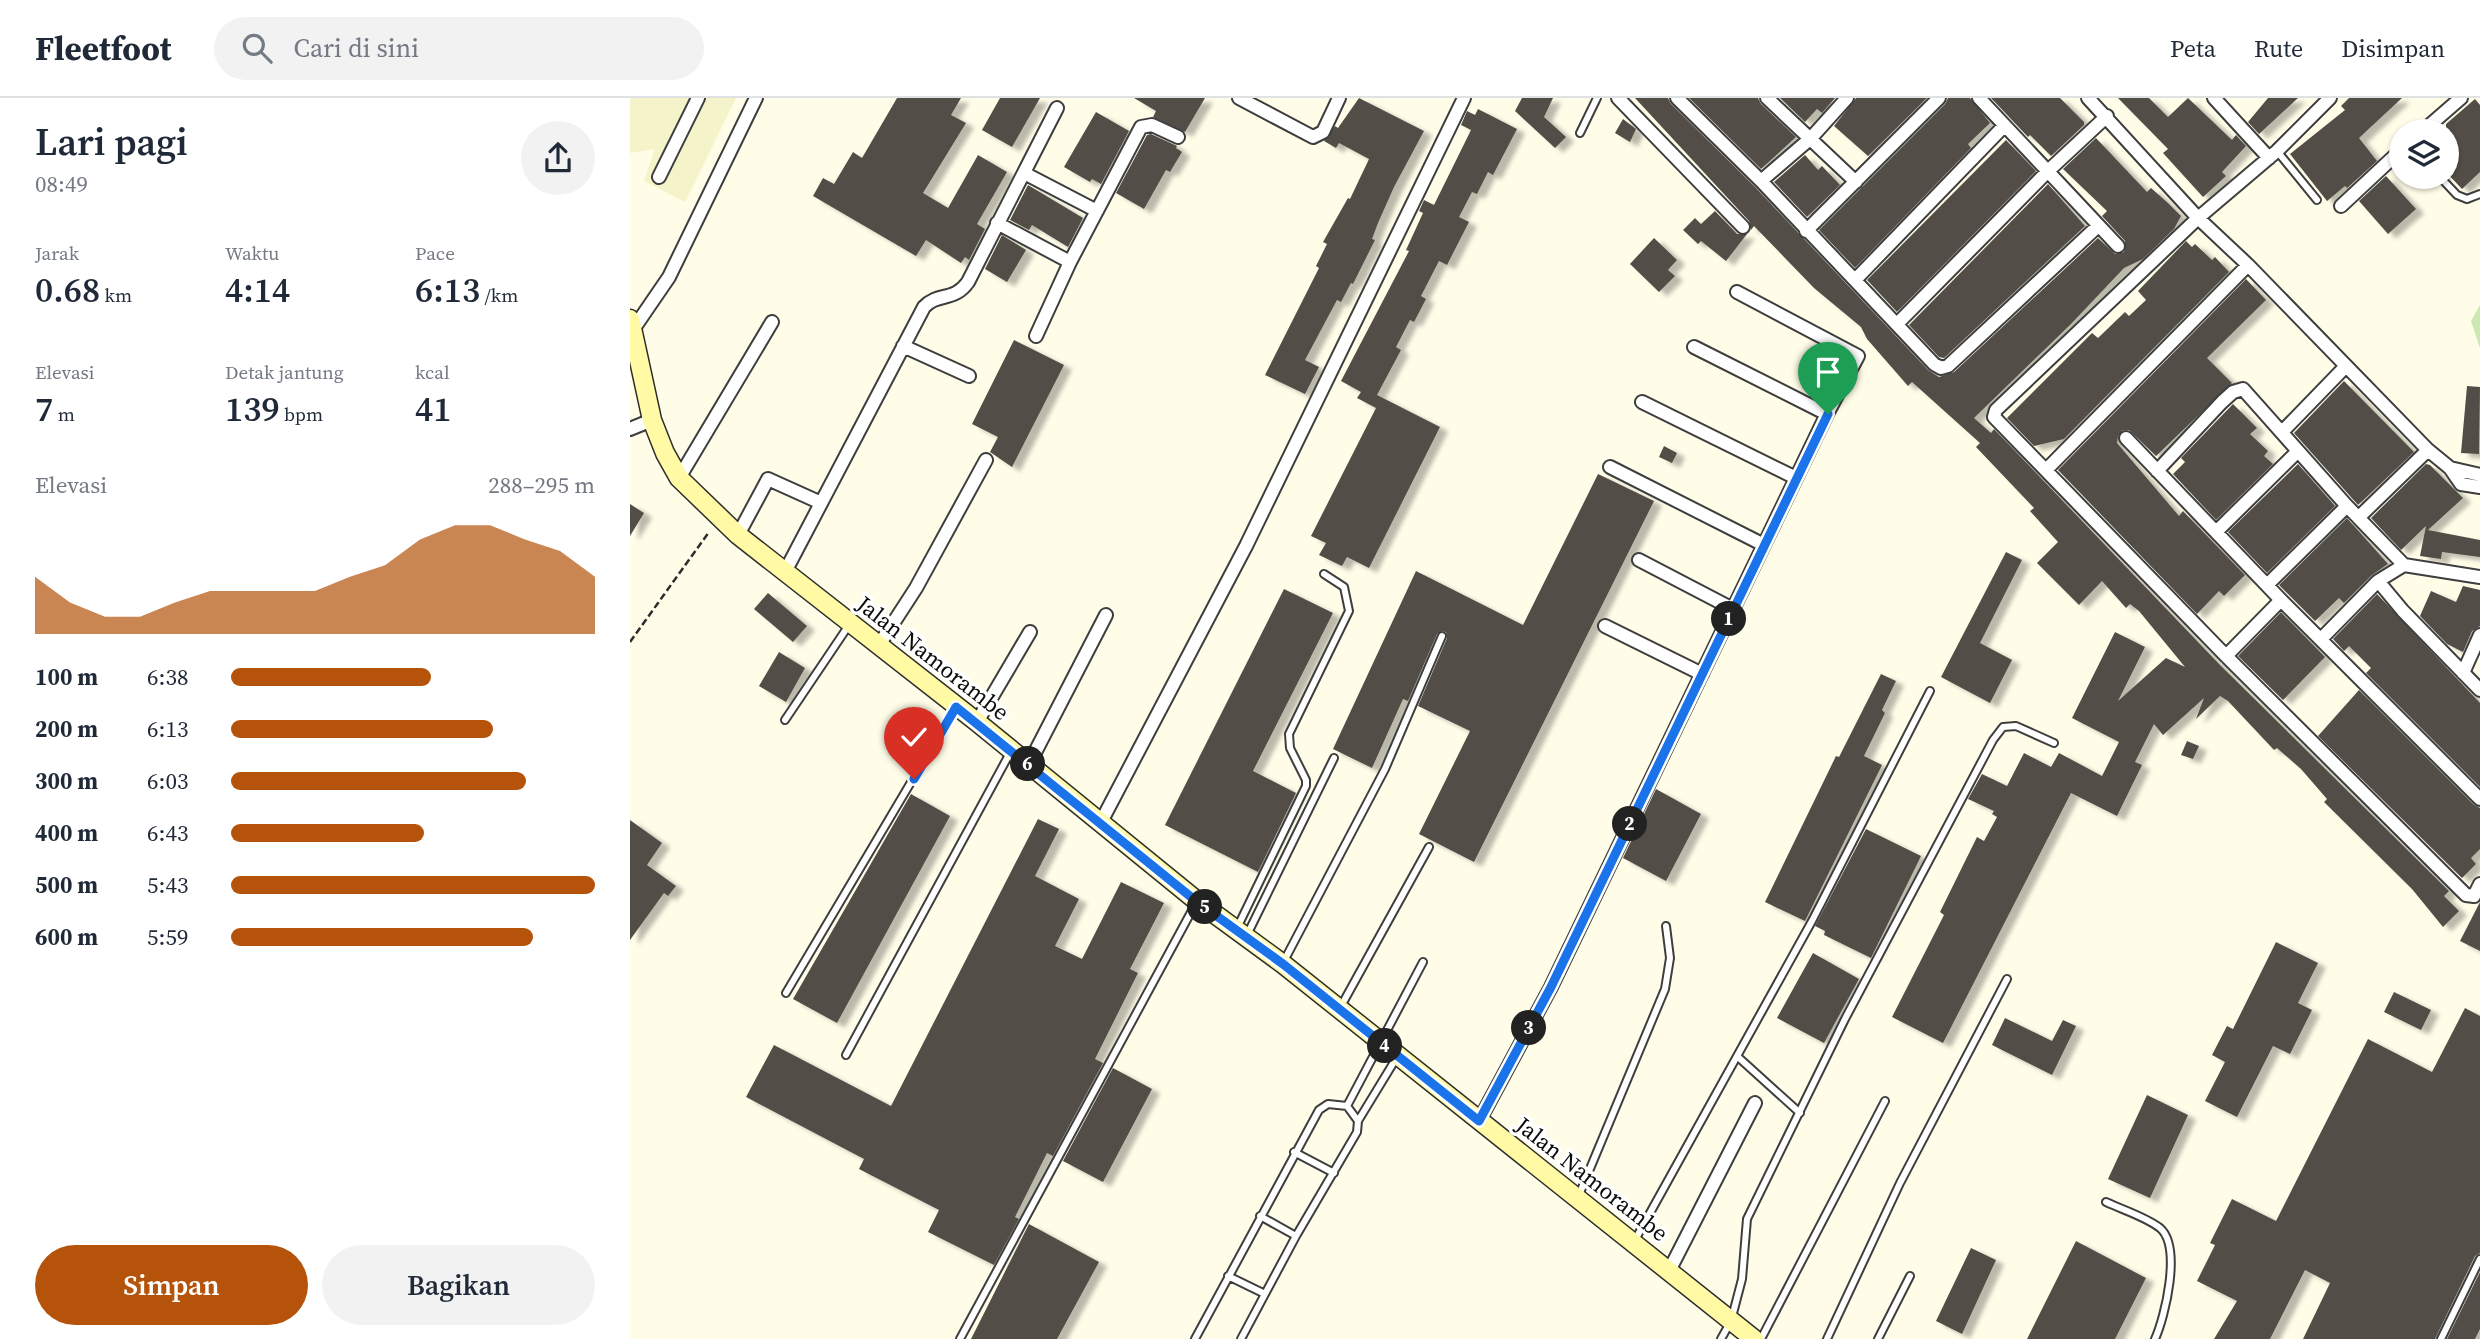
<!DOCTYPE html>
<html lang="id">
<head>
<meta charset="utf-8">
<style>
	body { margin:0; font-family:"Source Serif 4",serif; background:#f2f2f3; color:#1f2937; height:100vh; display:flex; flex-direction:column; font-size:26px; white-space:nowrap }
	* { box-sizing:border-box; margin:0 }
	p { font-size:23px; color:#747a83 }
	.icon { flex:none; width:38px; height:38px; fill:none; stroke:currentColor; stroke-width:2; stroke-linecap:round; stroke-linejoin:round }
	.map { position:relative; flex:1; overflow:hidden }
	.side { display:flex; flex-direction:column; background:#fff; width:630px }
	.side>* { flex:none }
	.fabs { position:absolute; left:1759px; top:21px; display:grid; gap:14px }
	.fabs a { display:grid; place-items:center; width:70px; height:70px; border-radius:50%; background:#fff; box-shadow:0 2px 5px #0004; font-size:35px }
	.pin { position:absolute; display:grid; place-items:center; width:60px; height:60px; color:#fff; margin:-72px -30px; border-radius:50% 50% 50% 0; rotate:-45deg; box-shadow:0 0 7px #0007 }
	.pin .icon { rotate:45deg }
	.km { position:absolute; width:35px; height:35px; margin:-18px; border-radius:50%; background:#222; color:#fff; font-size:19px; line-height:35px; text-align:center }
	.round { display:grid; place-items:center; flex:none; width:74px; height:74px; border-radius:37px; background:#f2f2f3 }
	.summary { display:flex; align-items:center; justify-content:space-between; height:119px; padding:0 35px }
	h1 { font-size:38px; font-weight:600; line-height:52px }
	.metrics { display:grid; grid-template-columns:repeat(3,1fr); gap:10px; height:119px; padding:7px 35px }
	.metrics div { display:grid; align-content:center }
	.metrics b { font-size:35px; font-weight:600 }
	.metrics small { font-size:19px; font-weight:400 }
	.metrics p { font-size:19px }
	.chart { height:196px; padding:14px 35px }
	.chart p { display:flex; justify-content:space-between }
	.chart svg { width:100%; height:126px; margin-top:7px; fill:#b45309; opacity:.7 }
	.button { display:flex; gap:14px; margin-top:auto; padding:14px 35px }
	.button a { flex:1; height:80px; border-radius:42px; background:#b45309; color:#fff; font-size:28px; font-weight:600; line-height:80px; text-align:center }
	.button a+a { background:#f2f2f3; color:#1f2937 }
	ul { padding:0 35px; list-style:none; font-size:23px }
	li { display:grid; grid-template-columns:112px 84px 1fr; align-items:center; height:52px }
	li i { height:18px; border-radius:9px; background:#b45309 }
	header { display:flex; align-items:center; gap:42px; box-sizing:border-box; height:98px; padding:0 35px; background:#fff; border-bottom:2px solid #e0e1e3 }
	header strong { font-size:33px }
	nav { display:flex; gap:38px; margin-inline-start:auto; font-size:24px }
	.search { width:490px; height:63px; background:#f2f2f3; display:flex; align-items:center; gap:18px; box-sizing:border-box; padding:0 24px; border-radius:38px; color:#747a83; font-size:26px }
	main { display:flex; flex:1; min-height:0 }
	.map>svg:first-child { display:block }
</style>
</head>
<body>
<header>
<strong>Fleetfoot</strong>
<div class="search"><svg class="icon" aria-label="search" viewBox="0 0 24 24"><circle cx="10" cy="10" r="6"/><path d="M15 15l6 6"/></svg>Cari di sini</div>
<nav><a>Peta</a><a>Rute</a><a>Disimpan</a></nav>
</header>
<main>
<section class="side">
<div class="summary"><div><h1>Lari pagi</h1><p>08:49</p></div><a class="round"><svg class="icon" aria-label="share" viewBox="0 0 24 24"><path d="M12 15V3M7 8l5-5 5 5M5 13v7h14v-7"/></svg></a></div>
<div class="metrics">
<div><p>Jarak</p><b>0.68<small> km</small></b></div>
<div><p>Waktu</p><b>4:14</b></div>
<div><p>Pace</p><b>6:13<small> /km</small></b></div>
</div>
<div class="metrics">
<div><p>Elevasi</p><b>7<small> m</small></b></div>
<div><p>Detak jantung</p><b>139<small> bpm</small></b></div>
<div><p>kcal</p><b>41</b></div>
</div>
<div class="chart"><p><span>Elevasi</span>288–295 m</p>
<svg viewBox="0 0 160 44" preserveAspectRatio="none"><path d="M0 44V24L10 33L20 38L30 38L40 33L50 29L60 29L70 29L80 29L90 24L100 20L110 11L120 6L130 6L140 11L150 15L160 24V44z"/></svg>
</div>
<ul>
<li><b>100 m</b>6:38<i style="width:55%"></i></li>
<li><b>200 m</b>6:13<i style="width:72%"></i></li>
<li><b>300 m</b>6:03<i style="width:81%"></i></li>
<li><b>400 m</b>6:43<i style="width:53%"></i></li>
<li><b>500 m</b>5:43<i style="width:100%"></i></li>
<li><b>600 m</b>5:59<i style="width:83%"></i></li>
</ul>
<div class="button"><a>Simpan</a><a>Bagikan</a></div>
</section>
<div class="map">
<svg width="1850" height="1241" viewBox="0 0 1850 1241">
	<defs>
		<filter id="shadow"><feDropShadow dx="8" dy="4.5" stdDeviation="2" flood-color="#0004"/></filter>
	</defs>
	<rect width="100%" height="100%" fill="#fffce8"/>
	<path fill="#f4f3c9" d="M0 0H106L55 104 14 83 25 51 0 55Z"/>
	<path fill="#cce8b3" d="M1850 207V250L1841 223Z"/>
	<path fill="#534d47" filter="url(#shadow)" d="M267 0H331L321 17 336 25 293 95 318 110 348 57 377 74 347 126 355 131 339 162 335 159 331 165 296 142 286 158 183 98 193 80 204 86 223 54 232 60Z
		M370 0H410L382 49 352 32Z
		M504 0H575L555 34 523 19 526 13Z
		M729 0 794 33 764 89 748 125 742 141 745 142 723 186 721 185 711 204 707 202 675 262 689 269 675 296 635 277 689 170 686 168 697 146 693 144 718 100 720 101 739 61 709 45 706 50 694 43 705 28 708 30Z
		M892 0H923L914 19 936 39 925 50 885 13Z
		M1005 0H1038L1041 6 1125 89 1298 272 1309 279 1324 274 1468 140 1485 156 1494 154 1495 143 1472 118 1477 113 1433 71 1466 40 1517 94 1521 90 1538 105 1551 118 1544 131 1513 161 1494 170 1441 226 1344 320 1361 335 1364 331 1590 567 1819 793 1814 798 1829 813 1813 829 1782 791 1694 704 1697 701 1671 671 1647 650 1644 652 1598 603 1590 598 1566 621 1574 600 1533 637 1524 626 1505 664 1512 667 1487 718 1441 695 1313 945 1262 919 1314 817 1310 814 1347 739 1354 743 1367 719 1362 716 1364 713 1338 701 1352 676 1377 688 1394 655 1421 669 1429 655 1472 678 1489 644 1442 620 1485 534 1515 549 1488 603 1536 560 1555 569 1509 513 1500 506 1496 510 1472 483 1449 507 1407 465 1428 444 1400 413 1404 410 1346 349 1350 345 1282 284 1278 288 1237 241 1231 229 1184 190 1124 128 1121 132 1119 123Z
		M1059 0H1128L1131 6 1166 39 1131 71Z
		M1150 0H1205L1192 15 1187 11 1175 24Z
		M1226 0H1297L1238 58 1204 28Z
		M1318 0H1340L1360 25 1338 46 1341 50 1225 170 1189 132 1315 6Z
		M1361 0H1430L1454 24V27L1421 58 1400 37 1398 39Z
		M1488 0H1519L1538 19 1558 0 1602 42 1606 37 1616 48 1592 74 1596 78 1573 99 1533 55 1538 51Z
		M1638 0H1668L1629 36 1618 24Z
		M1719 0H1772L1729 40 1747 63 1717 90 1715 88 1697 103 1660 56 1715 12 1711 8Z
		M1845 1 1850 7V74L1832 91 1816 74V26Z
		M848 11 887 31 863 77 858 74 847 96 842 94 829 119 839 124 817 167 809 163 791 198 796 201 784 224 780 222 766 249 771 252 747 297 810 329 739 470 717 459 712 468 689 457 696 445 681 438 746 310 727 300 731 294 711 283 779 153 776 152 793 115 789 113 794 102 804 107 841 32 831 27 837 13 845 17Z
		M466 14 499 33 471 86 462 81 460 84 434 69Z
		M993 21 1006 31 1000 44 985 35Z
		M521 36 547 48 546 50 552 54 540 74 536 72 514 111 486 95 517 37Z
		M1376 42 1406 73 1267 214 1237 182Z
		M1175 57 1188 72 1192 68 1210 87 1177 119 1144 84Z
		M1756 78 1786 111 1758 136 1729 103Z
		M1418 86 1455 128 1314 260 1309 259 1279 227Z
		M398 87 453 120 438 149 402 127 399 132 380 122Z
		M1085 113 1107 136H1117L1096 163 1071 143 1068 146 1053 132 1065 120 1071 126Z
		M372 137 396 152 377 184 355 171Z
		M1024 140 1047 162 1038 172 1045 178 1029 194 1000 166Z
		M1556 143 1562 149 1565 146 1582 162 1585 159 1599 174 1434 341 1404 348 1377 320 1462 235 1468 240 1495 214 1499 218 1516 202 1508 193Z
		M1616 181 1636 202 1577 260 1602 285 1526 358 1499 332H1493L1488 338 1487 345 1549 418 1553 413 1615 477 1594 498 1589 493 1567 516 1428 372Z
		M384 242 434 267 382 369 360 354 368 339 342 326Z
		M1714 283 1784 354 1728 407 1664 335Z
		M1837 288 1850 289 1849 356 1831 355Z
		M1603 306 1627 330 1620 336 1638 353 1634 358 1643 366 1586 422 1543 376 1555 364 1551 360Z
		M1034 348 1047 355 1042 365 1029 359Z
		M1668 366 1705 408 1637 475 1598 434Z
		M1796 366 1800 367 1833 400 1798 432 1850 442V459L1812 454 1811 461 1790 458 1796 428 1771 452 1741 420Z
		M968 376 1024 403 844 764 789 736 840 633 788 608 817 540 816 534 811 533 807 536 778 603 773 601 742 670 703 651 786 473 893 527Z
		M0 406 14 415 0 438Z
		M1717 420 1758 466 1742 477 1714 505 1709 500 1685 523 1649 487Z
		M1376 454 1392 462 1350 545 1382 562 1360 605 1311 579Z
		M1833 488 1850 492V528L1842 533 1833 554 1817 546 1790 518 1801 493 1826 504Z
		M654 491 703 515 623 673 666 695 628 774 535 727Z
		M138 495 177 528 163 544 124 511Z
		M1747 496 1850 605V689L1736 575 1741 570 1719 548 1714 553 1703 541Z
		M1651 514 1695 559 1653 602 1608 558Z
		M149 554 175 570 156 604 129 588Z
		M1251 576 1266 583 1252 612 1255 615 1234 658 1252 667 1175 823 1135 804 1206 658 1209 659Z
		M1729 592 1844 707 1850 710V751L1841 760 1846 766 1832 780 1688 638Z
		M1557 643 1569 648 1563 661 1551 657Z
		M1026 691 1071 716 1036 783 993 760Z
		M281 696 320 718 207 925 163 901Z
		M408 721 429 731 405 778 449 801 425 848 452 861 491 784 534 805 500 871 508 875 465 961 473 965 423 1058 417 1055 385 1119 389 1121 364 1167 298 1134 309 1112 229 1071 234 1061 116 999 144 947 261 1008Z
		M0 722 32 745 17 767 46 788 38 798 34 795 0 842Z
		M1236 731 1291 758 1241 860 1194 837 1195 833 1185 828Z
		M1850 804V853L1830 843Z
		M1646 844 1688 865 1668 905 1682 912 1660 956 1643 948 1607 1019 1575 1003 1595 964 1582 957 1597 928 1603 931Z
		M1183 855 1229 881 1194 945 1147 920Z
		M1764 894 1801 912 1791 932 1754 914Z
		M1835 910 1850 918V1155L1845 1158 1805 1241H1673L1700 1185 1675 1172 1640 1241H1584L1607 1203 1567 1183 1585 1147 1580 1145 1602 1101 1646 1123 1738 941 1802 974Z
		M1375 920 1422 943 1433 922 1446 928 1422 977 1362 947Z
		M483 970 522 991 473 1084 433 1063Z
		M1517 997 1558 1017 1520 1100 1478 1081Z
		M399 1126 469 1164 427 1241H341Z
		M1446 1143 1516 1180 1485 1241H1397Z
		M1341 1150 1366 1162 1332 1236 1306 1223Z
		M1850 1174V1231L1845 1241H1817Z"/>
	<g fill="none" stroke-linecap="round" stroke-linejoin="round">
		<g stroke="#3e3e3e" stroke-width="10">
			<path id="service" d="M950 35 967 0
				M1647 53 1687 102
				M1810 79 1827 97 1837 101 1850 96
				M155 622 219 527
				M608 828 676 688V682L660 650 659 636 719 513 714 489 694 476
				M617 837 704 660
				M654 863 755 671 812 538
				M156 895 325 610
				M710 910 799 749
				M216 957 380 655
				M1108 959 1170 1015
				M728 1023 767 959
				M664 1054 704 1075
				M949 1097 1035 891 1040 860 1036 828
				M1476 1104C1493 1112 1516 1119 1530 1130 1552 1149 1535 1219 1525 1241
				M630 1118 666 1138
				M1005 1142 1182 823 1300 593
				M598 1178 635 1196
				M330 1241 566 805
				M565 1241 689 1012 698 1006 717 1008
				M611 1241 666 1138 727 1034 728 1023 717 1008 793 864
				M1091 1241 1101 1223 1112 1181 1117 1121 1215 921 1363 642 1373 629 1386 628 1424 645
				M1131 1241 1255 1003
				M1197 1241 1270 1085 1377 881
				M1248 1241 1280 1178
				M1811 1241 1850 1161"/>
		</g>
		<g stroke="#3e3e3e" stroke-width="16">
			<path id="minor" d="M609 0 683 39 693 34 709 0
				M988 0 1113 129
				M1047 0 1131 83 1304 266 1311 270 1318 268 1468 128
				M1137 0 1226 84
				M1349 0 1488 148
				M1458 0 1568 120 1618 167 1798 352 1820 370 1850 377
				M1584 0 1639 60
				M1700 0 1647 53 1568 120 1366 312 1364 319 1596 558 1836 797 1844 798 1850 786
				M1793 33 1831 0
				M394 75 467 113
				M29 79 68 0
				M1131 83 1181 40 1217 0
				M1711 108 1771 52
				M367 125 440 164
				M1176 133 1309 0
				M1225 182 1374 28
				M1107 194 1228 258 1197 316
				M1268 225 1418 73 1477 18
				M2 233 39 179 126 0
				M406 238 440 164 511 29 522 27 548 39
				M273 248 339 278
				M1012 304 1166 380
				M0 331 22 322
				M1652 334 1716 268
				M1496 340 1651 502 1850 701
				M980 369 1134 447
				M1820 370 1831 386 1850 389
				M1416 372 1618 167
				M1527 373 1592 304 1603 294 1613 291 1717 408 1774 467
				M49 380 142 224
				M1729 419 1798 352
				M1586 434 1668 353
				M108 437 138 381 189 404
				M1009 462 1103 511
				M156 472 294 209C308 194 324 204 338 184L427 10
				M1748 483 1773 513 1850 592
				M1637 487 1717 408
				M975 528 1072 576
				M1692 540 1748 483 1774 467 1850 479
				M249 547 286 490 356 362
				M1596 558 1651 502
				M1833 575 1850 537
				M347 624 400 534
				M399 666 476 517
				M471 724 616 448 834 0
				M849 1023 921 889 1197 316 1064 249
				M1039 1173 1125 1005"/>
		</g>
		<g stroke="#2d2d2d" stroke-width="21">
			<path id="secondary" d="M0 221 22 322 35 355 49 380 108 437 347 624 567 803 653 866 1124 1241"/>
		</g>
		<path stroke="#2d2d2d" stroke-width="2.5" stroke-dasharray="7 3.5" stroke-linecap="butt" d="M0 544 79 434"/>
		<use href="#service" stroke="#fff" stroke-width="6"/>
		<use href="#minor" stroke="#fff" stroke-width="12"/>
		<use href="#secondary" stroke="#fffaa3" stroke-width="18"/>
	</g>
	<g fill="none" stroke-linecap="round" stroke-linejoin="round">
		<g stroke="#fff" stroke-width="14">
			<path id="route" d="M284 681 326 609 566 803 653 866 849 1023 921 889 1198 316"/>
		</g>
		<use href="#route" stroke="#1a73e8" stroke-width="9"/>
	</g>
	<g text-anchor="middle" stroke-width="7" stroke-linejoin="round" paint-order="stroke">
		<g font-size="23" fill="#0b0b0b" stroke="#fff">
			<text transform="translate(303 560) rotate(38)" y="8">Jalan Namorambe</text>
			<text transform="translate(962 1081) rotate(38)" y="8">Jalan Namorambe</text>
		</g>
	</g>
</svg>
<div class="fabs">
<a><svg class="icon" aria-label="layers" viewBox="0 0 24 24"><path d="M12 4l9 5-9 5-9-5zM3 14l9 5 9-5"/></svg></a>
</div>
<div class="pin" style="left:1198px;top:316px;background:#1e9e55"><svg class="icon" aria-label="arrive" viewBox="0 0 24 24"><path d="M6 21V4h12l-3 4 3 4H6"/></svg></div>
<div class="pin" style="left:284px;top:681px;background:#d93025"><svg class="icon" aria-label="check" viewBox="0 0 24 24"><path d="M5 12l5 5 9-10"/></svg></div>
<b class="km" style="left:1099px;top:521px">1</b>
<b class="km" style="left:1000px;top:726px">2</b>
<b class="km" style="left:899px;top:930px">3</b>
<b class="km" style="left:755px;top:948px">4</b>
<b class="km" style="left:575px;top:809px">5</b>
<b class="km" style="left:398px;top:666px">6</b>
</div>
</main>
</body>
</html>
